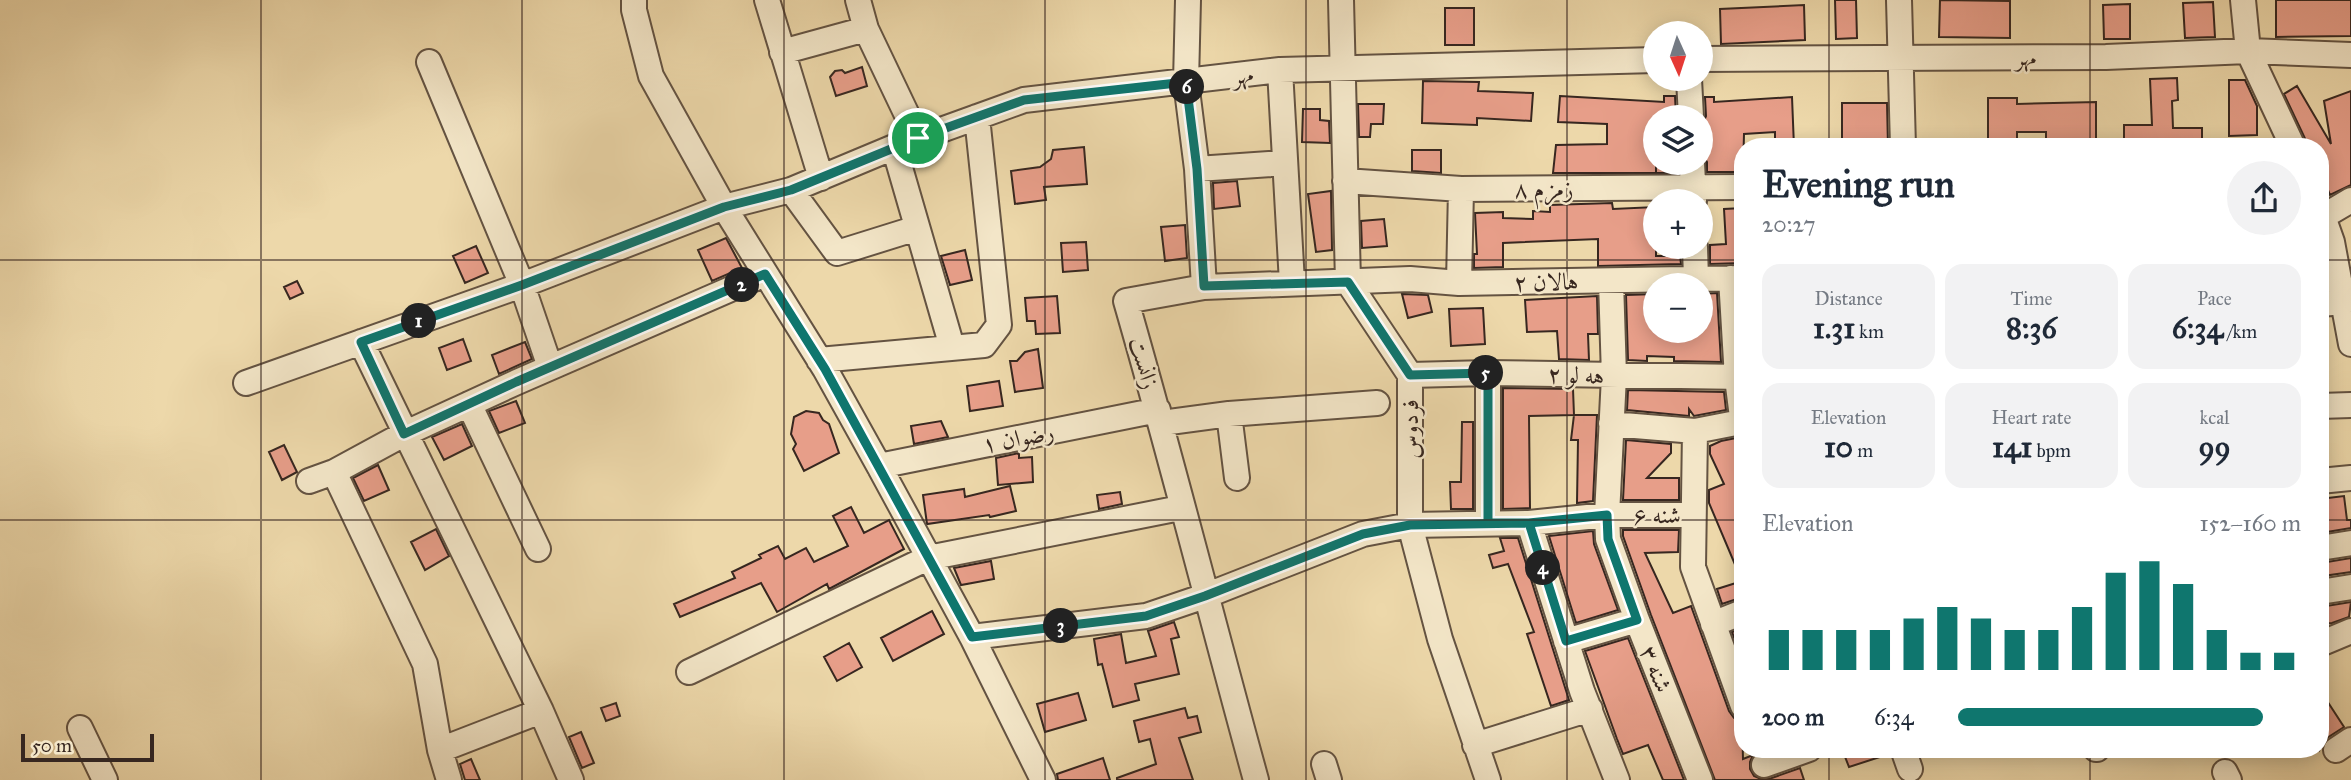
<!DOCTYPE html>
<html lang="en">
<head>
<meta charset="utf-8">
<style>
	body { margin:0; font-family:"IM FELL Great Primer",Amiri,serif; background:#f2f2f3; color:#1f2937; height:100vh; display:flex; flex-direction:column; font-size:26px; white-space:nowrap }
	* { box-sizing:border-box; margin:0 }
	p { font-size:23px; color:#747a83 }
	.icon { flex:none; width:38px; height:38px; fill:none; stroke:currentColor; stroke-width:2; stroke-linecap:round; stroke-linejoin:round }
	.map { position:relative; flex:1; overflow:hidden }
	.side { position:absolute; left:1734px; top:138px; width:595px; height:620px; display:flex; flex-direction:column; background:#fff; border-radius:28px; box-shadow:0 4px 18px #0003 }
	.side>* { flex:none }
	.needle { width:46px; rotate:177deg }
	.tools { position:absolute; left:1643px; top:21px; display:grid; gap:14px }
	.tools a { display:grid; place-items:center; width:70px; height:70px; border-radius:50%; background:#fff; box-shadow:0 4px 18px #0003; font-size:35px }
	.scale { position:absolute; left:21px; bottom:18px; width:133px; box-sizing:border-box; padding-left:7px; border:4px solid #372720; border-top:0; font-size:19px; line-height:24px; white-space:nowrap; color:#372720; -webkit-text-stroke:5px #f3e6c8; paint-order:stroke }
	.pin { position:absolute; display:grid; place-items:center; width:60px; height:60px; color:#fff; margin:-30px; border:4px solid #fff; border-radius:50%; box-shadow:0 2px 7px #0007 }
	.km { position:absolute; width:35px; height:35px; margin:-18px; border-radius:50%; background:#222; color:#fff; font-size:19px; line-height:35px; text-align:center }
	.round { display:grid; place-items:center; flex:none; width:74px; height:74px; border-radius:37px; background:#f2f2f3 }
	.headline { display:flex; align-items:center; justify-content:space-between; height:119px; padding:0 28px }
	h1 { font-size:38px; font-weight:700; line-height:52px }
	.metrics { display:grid; grid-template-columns:repeat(3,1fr); gap:10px; height:119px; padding:7px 28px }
	.metrics div { display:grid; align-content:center; border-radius:18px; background:#f2f2f3; text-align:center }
	.metrics b { font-size:30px; font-weight:700 }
	.metrics small { font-size:19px; font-weight:400 }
	.metrics p { font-size:19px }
	.chart { height:196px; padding:14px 28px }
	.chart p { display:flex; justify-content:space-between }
	.chart svg { width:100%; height:126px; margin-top:7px; stroke:#0f766e; stroke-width:6 }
	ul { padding:0 28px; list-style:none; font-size:23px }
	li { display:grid; grid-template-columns:112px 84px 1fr; align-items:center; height:52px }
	li i { height:18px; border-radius:9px; background:#0f766e }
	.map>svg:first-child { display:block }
</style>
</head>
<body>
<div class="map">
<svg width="2351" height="780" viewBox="0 0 2351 780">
	<rect width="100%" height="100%" fill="#edd8aa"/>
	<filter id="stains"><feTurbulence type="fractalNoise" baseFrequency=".00286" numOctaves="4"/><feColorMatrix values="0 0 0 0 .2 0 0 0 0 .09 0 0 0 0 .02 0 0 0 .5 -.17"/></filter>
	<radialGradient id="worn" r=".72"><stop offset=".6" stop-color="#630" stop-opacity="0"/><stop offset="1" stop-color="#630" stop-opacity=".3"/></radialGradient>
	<path fill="#e79e89" stroke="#372720" stroke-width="2" d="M1835 0H1856L1857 38 1836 39Z
		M1940 0 2010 1V38L1939 37Z
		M2276 0H2351V36L2276 37Z
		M2213 2 2215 37 2185 38 2183 3Z
		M2130 4V39H2104L2103 5Z
		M1804 5 1805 40 1721 44 1720 9Z
		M1445 8H1474V45H1445Z
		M862 67 867 86 836 96 830 77 835 71 842 70 845 73Z
		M2177 78 2178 100 2172 101 2173 128H2202V147H2124V125H2152L2150 79Z
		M2229 80H2245L2257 106V135L2229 136Z
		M1423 81 1479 82 1478 91 1533 93 1531 121 1477 118V125L1422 123Z
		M2297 86 2331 144 2324 101 2351 91V185L2330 195 2321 172 2326 169 2320 155V147H2309L2284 94Z
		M1560 96 1664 102V96H1675L1676 117H1656V173H1553L1556 145 1607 144V124L1558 122Z
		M1705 97H1714V102L1792 97 1794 147H1775V132L1744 134 1743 172H1707V162L1701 152V128L1706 116Z
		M1988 98H2017V104L2096 102V147H2046V132H2017V147H1988Z
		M1842 103H1887L1888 147H1842Z
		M1358 104H1384L1383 124H1371L1370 137H1359Z
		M1303 109H1320V120L1329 121 1330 143 1302 142Z
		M1084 147 1087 184 1044 187 1046 200 1015 204 1011 171 1040 167 1051 159 1053 150Z
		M1412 150H1441V173L1412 171Z
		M1656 163H1677L1678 173H1656Z
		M1237 181 1240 206 1214 209 1213 183Z
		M1331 191 1332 250 1316 252 1308 194Z
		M1612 203 1613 209 1656 207V256H1680L1681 264 1598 266V239L1503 243V267L1474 268V254H1477L1475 213 1503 212V218L1533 219V211L1550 212V205Z
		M1743 208V263L1710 264V245L1726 244 1724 209Z
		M1384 219 1387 246 1362 248 1361 221Z
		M1185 225 1187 258 1165 261 1161 227Z
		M726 238 742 268 712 281 698 250Z
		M1086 242 1088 270 1063 272 1061 243Z
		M476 246 488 273 465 283 453 256Z
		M965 250 972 280 950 285 941 256Z
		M297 281 303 293 290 299 284 287Z
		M1717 293 1721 362 1674 361V357L1647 356V361L1628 360 1626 295 1656 294V331H1701V294Z
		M1402 294 1428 295 1432 312 1408 318Z
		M1057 296 1060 333 1036 334 1035 321H1027L1025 298Z
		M1597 296 1598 334H1588L1589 360 1559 359 1557 331 1527 332 1525 300Z
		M1483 308 1485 344 1451 346 1449 309Z
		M463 339 471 361 447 370 439 348Z
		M525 342 532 359 499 374 492 355Z
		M1038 349 1043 388 1015 392 1010 361H1017L1025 352Z
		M999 381 1003 406 970 411 967 386Z
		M1503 388 1573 389 1574 415 1529 416 1530 508 1503 509Z
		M1628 390 1724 392 1726 410 1694 416 1689 409V416L1627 410Z
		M516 401 525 423 499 433 489 411Z
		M806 411 819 413 823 420 829 424 839 453 804 471 793 449 796 444 791 434 794 417Z
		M1574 415H1597L1593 501 1577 503 1578 440H1571Z
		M941 421 948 437 914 444 911 426Z
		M1462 422H1473V509H1451L1450 482H1461Z
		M462 424 472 446 444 460 432 437Z
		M1736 438 1743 440 1742 581 1709 503V490L1724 484 1710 454V446L1721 441Z
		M1626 440 1671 444V453L1647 478H1679V500H1623Z
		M284 445 297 472 282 480 269 452Z
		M1019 453V458L1032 457 1033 482 998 485 996 458Z
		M378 465 389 490 364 501 353 478Z
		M1010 486 1016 511 990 517 989 515 927 524 923 495 964 489 965 497Z
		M1120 492 1122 504 1099 509 1097 495Z
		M2344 496 2347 520H2351V528L2327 532 2325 519 2320 520V499Z
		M851 507 864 533 889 520 904 549 829 589 827 584 777 612 761 583 680 617 674 604 735 578 732 572 761 558 759 555 778 546 785 559 806 548 814 562 848 546 833 516Z
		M436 529 449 556 425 570 411 542Z
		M1623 530H1679L1678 552 1645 553 1673 613 1691 606 1729 711 1734 718 1742 721 1743 759 1753 755 1750 762V769L1754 776 1761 779H1769L1800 768 1804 780H1715L1651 615 1623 536Z
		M1593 531 1594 544 1618 610 1576 623 1549 536Z
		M1500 538H1518L1569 700 1551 706 1527 634 1534 632 1508 564 1493 568 1489 555 1504 551Z
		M2351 558V572L2323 576 2321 563Z
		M991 561 994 579 961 585 954 568Z
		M1739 582 1743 597 1722 604 1717 589Z
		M2351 602 2349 617 2332 623 2320 624V607Z
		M932 611 944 634 893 661 881 638Z
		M1174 622 1179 637 1171 639 1179 674 1135 684 1139 700 1113 707 1102 664 1098 665 1094 639 1121 634 1126 663 1156 656 1148 631Z
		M1743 628V662L1732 632Z
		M1628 638 1684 780H1663L1648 745 1623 754 1617 739 1585 651Z
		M849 643 862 667 837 681 824 657Z
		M2320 690 2344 727 2327 738 2320 749Z
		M1078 693 1086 720 1045 732 1037 704Z
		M616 703 620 716 606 721 601 708Z
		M1185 708 1188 718 1197 716 1201 732 1179 738 1193 780H1117V778L1156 764 1150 739 1139 742 1134 721Z
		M581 732 594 763 582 768 569 737Z
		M1842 749H1888L1889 754 1849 767Z
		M1103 758 1110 780H1058L1057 774Z
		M471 759 480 780H465L460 764Z"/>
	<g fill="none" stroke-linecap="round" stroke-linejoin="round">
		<g stroke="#645342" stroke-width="28">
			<path id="minor" d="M634 0V10L651 76 724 207 825 369 879 466 972 637 1043 780
				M767 0 821 178
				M858 0 866 29 918 138
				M1188 0 1186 82 1197 169 1204 287 1126 301C1172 460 1212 620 1256 780
				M1341 0 1348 282 1410 375V525L1440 639 1488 780
				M1899 0 1903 147
				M2243 0 2248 51 2293 147
				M782 52 866 29
				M1701 59 2106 57 2248 51 2351 55
				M429 62 522 285 550 367
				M1280 70 1292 283
				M1689 79 1691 117
				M894 147 952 347
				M1692 163 1694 201
				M1197 169 1285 163
				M1345 181 1461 189 1743 187
				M791 190 837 253 917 228
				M2320 208 2332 242 2351 344
				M2324 216 2351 200
				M1695 247 1696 279
				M1731 278 1737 378 1743 425
				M1611 281 1614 376 1607 515 1608 539 1637 620 1700 780
				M1459 283 1461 189
				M1204 287 1410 279 1459 283 1743 278
				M2320 304 2344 302
				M361 342 541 711 571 780
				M819 360 984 345 999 325 977 117
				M1410 375 1488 373 1743 377
				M246 383 522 285 724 207 791 190 894 147 1024 100 1280 70 1656 60
				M469 404 538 549
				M2320 406 2351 405
				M1229 414 1237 478
				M1162 423 1229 414 1377 403
				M1611 424 1695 431 1741 422
				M1695 431 1693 567 1743 706
				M879 466 1158 410
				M334 472 425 664 440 750 449 780
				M309 481 334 472 404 434 517 382 765 274
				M2320 481 2351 478
				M1488 523V373
				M1529 523 1582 691 1617 780
				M2320 548 2351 543
				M2320 592 2351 587
				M1713 624 1743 612
				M972 637 1146 616 1205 596 1363 534 1410 525 1529 523 1607 515H1693
				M1566 641 1637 620
				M2320 644 2351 631
				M689 672 928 558 1170 510
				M80 728 105 780
				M1475 745 1590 709
				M1903 749 1910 769
				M2096 749H2097
				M440 750 541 711
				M2336 750 2351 740
				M1324 764 1329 780
				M1764 765 1809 749
				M2225 772 2229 780"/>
		</g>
		<use href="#minor" stroke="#f3e6c8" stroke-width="24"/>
	</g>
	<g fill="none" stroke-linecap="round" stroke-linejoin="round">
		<g stroke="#fff" stroke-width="14">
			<path id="route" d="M918 138 791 190 724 207 522 285 361 342 404 434 516 382 765 274 825 369 972 637 1146 616 1205 596 1363 534 1410 525 1529 523 1566 641 1637 620 1608 539 1607 515 1529 523H1488V373L1410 375 1348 282 1204 286 1197 169 1186 82 1024 100 918 138"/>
		</g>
		<use href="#route" stroke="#0f766e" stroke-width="9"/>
	</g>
	<path fill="none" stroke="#372720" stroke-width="2" stroke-opacity="0.55" d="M261 0V780M522 0V780M784 0V780M1045 0V780M1306 0V780M1567 0V780M1829 0V147M2090 0V147M0 260H1743M2320 260H2351M0 520H1743M2320 520H2351M1829 749V780M2090 749V780"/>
	<g text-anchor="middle" stroke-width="5" stroke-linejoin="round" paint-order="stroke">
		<g font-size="24" fill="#372720" stroke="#f3e6c8">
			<text x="2026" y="65">مهر</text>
			<text transform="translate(1243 75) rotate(-7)" y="8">مهر</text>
			<text x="1544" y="197">زمزم ۸</text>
			<text transform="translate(1546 282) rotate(-1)" y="8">هالان ۲</text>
			<text transform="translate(1144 363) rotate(74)" y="8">زانست</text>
			<text transform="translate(1576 375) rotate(2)" y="8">هه لو ۲</text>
			<text transform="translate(1410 429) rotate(-90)" y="8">فردوس</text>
			<text transform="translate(1018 438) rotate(-11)" y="8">رضوان ۱</text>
			<text x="1657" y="523">شنه ۶</text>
			<text transform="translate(1656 669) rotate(68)" y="8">شنه ۳</text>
		</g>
	</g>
	<rect width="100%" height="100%" filter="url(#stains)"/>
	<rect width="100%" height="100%" fill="url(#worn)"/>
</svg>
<div class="tools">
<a><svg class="needle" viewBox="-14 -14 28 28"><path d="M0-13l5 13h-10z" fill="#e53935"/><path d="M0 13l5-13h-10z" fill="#747a83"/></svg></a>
<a><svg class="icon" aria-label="layers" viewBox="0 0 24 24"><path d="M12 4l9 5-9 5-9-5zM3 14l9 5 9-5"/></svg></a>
<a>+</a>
<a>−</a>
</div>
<div class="scale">50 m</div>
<div class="pin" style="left:918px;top:138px;background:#1e9e55"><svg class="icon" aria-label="arrive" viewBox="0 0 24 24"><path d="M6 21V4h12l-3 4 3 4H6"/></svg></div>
<b class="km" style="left:419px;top:321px">1</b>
<b class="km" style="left:742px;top:285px">2</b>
<b class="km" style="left:1061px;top:626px">3</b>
<b class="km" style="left:1543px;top:568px">4</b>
<b class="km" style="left:1486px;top:373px">5</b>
<b class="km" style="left:1187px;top:87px">6</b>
<section class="side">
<div class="headline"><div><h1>Evening run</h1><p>20:27</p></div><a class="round"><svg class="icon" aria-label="share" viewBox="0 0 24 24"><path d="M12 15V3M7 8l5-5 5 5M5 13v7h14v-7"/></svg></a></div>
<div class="metrics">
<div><p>Distance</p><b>1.31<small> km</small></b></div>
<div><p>Time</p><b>8:36</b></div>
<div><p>Pace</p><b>6:34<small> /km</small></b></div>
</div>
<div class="metrics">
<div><p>Elevation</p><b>10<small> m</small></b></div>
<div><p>Heart rate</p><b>141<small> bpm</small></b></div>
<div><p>kcal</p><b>99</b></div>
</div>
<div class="chart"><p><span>Elevation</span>152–160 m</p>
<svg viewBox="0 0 160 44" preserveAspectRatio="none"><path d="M5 44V30M15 44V30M25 44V30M35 44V30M45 44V26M55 44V22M65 44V26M75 44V30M85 44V30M95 44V22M105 44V10M115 44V6M125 44V14M135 44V30M145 44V38M155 44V38"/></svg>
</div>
<ul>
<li><b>200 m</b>6:34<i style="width:89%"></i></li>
</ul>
</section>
</div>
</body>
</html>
